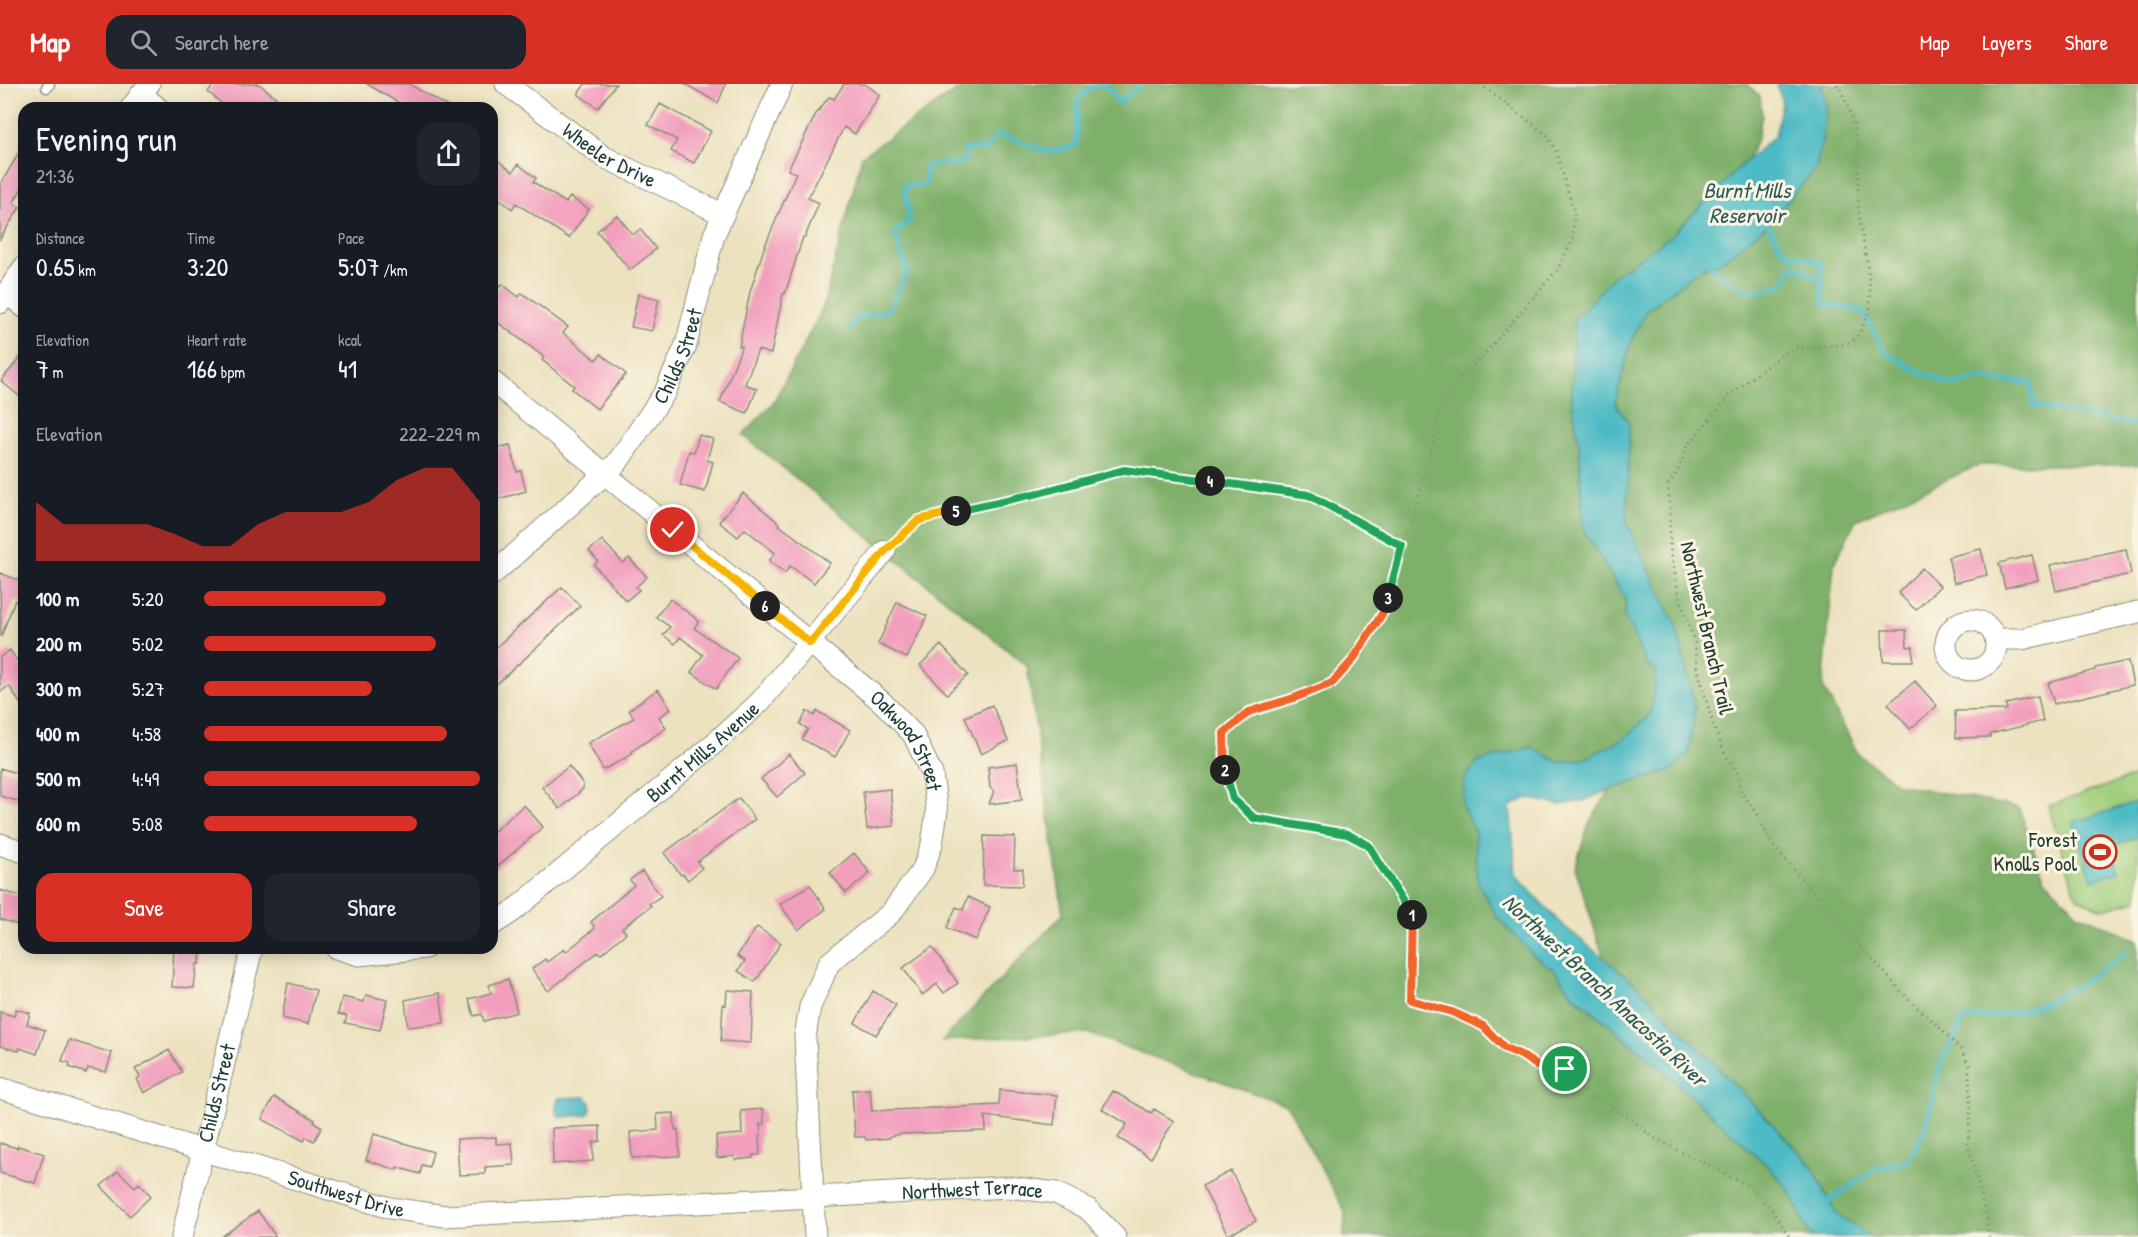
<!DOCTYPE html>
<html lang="en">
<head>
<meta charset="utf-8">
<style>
	body { margin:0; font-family:"Patrick Hand",sans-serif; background:#20242c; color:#f1f3f6; height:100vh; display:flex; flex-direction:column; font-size:22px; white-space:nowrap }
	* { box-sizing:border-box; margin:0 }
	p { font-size:20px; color:#9ea1a6 }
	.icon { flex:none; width:33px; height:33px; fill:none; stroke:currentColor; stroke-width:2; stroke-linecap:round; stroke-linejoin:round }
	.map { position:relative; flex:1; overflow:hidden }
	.sheet { position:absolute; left:18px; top:18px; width:480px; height:852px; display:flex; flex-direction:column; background:#171b24; border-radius:18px; box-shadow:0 3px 15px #0003 }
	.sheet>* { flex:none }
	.pin { position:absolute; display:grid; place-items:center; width:51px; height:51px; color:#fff; margin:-26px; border:3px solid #fff; border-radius:50%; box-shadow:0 2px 6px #0007 }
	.km { position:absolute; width:30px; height:30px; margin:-15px; border-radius:50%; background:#222; color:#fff; font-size:16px; line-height:30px; text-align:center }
	.round { display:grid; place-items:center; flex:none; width:63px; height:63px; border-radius:18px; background:#20242c }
	.overview { display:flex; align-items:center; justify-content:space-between; height:102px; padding:0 18px }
	h1 { font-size:33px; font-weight:600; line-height:45px }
	.metrics { display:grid; grid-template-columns:repeat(3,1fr); gap:9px; height:102px; padding:6px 18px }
	.metrics div { display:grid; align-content:center }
	.metrics b { font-size:26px; font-weight:600 }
	.metrics small { font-size:16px; font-weight:400 }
	.metrics p { font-size:16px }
	.chart { height:168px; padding:12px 18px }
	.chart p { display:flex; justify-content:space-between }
	.chart svg { width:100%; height:108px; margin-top:6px; fill:#d93025; opacity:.7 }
	.action { display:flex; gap:12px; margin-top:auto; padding:12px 18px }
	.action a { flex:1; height:69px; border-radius:18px; background:#d93025; color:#fff; font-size:24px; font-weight:600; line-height:69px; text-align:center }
	.action a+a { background:#20242c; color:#f1f3f6 }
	ul { padding:0 18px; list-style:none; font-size:20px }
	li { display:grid; grid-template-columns:96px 72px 1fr; align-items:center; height:45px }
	li i { height:15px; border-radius:8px; background:#d93025 }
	header { display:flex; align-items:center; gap:36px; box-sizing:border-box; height:84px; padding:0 30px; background:#d93025; color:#fff }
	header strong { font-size:28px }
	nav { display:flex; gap:33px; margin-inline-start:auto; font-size:21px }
	.search { width:420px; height:54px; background:#20242c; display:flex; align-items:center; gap:15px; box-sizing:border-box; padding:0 21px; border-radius:18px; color:#9ea1a6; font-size:22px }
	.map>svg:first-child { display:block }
</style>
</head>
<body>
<header>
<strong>Map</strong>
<div class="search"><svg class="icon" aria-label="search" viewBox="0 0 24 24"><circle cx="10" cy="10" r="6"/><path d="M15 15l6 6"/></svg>Search here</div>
<nav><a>Map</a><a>Layers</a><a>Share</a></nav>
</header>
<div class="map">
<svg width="2138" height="1153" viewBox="0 0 2138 1153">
	<rect width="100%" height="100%" fill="#fcf5e5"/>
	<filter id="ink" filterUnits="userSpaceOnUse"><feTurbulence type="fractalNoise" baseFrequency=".0167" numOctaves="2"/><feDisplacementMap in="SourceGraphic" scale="12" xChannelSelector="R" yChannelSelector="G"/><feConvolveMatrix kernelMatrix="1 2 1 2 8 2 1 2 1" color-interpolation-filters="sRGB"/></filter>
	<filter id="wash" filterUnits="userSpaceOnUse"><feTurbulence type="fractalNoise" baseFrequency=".008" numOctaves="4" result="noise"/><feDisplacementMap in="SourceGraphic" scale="24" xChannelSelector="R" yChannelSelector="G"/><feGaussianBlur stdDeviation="1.35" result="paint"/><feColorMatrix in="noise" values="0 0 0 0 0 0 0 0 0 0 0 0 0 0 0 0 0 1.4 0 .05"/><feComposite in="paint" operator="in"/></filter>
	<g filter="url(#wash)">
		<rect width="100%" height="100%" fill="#ece2c0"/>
		<path fill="#9fcd7b" stroke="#5f8558" stroke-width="1.5" d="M2138 691V816L2103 825 2077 814 2048 722Z"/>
		<path fill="#7fb06b" stroke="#4f7650" stroke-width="1.5" d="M965 0H1746L1760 12 1762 31 1757 55 1747 76 1670 153 1615 191 1572 315 1579 360 1583 445 1626 516 1625 533 1656 586 1651 629 1625 655 1584 675 1560 679 1531 663 1463 723 1475 749 1478 799 1533 871 1554 886 1574 912 1665 988 1769 1083 1789 1106 1808 1147 1814 1153H1344L1345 1128 1287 1021 1087 949 942 957 1063 830 1027 582 743 351 773 319 823 224 862 72Z
			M1821 0H2138V381H1979L1856 436 1834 480 1823 603 1858 670 1898 700 2019 724 2044 794 2077 829 2138 857V1153H1870L1835 1128 1813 1083 1736 1002 1639 903 1604 875 1575 783 1589 739 1611 705 1672 686 1689 669 1695 623 1676 542 1627 440 1629 339 1615 319 1631 257 1645 228 1698 186 1718 180 1768 140 1816 84 1822 57 1826 20Z"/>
		<path fill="#4dbbc5" stroke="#367c7c" stroke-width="1.5" d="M1777 0H1821L1826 20 1822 57 1816 84 1768 140 1718 180H1709L1698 186 1645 228 1631 257 1615 319 1629 339 1627 440 1676 542 1695 623 1689 669 1672 686 1611 705 1583 717 1561 721 1526 714 1510 723 1516 791 1559 838 1639 903 1736 1002 1813 1083 1835 1128 1870 1153H1814L1808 1147 1789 1106 1769 1083 1665 988 1574 911 1554 886 1533 871 1497 833 1478 799 1475 749 1463 723 1464 695 1478 678 1531 663 1560 679 1584 675 1624 655 1651 629 1656 586 1647 582 1625 533 1626 516 1583 445 1579 360 1572 315 1574 236 1615 191 1670 153 1747 76 1775 52 1782 19Z
			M2136 718 2138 753 2111 762 2119 788 2092 796 2073 738Z
			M586 1013 590 1018 591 1026 587 1031 560 1033 556 1029V1021L559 1014Z"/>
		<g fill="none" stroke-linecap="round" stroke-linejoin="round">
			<path stroke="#4dbbc5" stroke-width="5" d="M1765 135 1784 168 1821 179 1823 220 1863 227 1884 267 1910 283 1952 301 1983 294 1994 297 2030 298 2034 322 2138 341
				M1705 174C1712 188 1736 204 1751 207 1759 209 1774 203 1783 200L1794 181 1822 197
				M849 247 855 234 889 226 907 188 895 149 910 136 904 102 925 101 927 82 965 78V65H986L999 50 1049 68 1076 61 1078 16 1093 1H1107L1119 19 1142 0
				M1826 1119 1876 1085 1908 1077 1926 1043 1938 987 1963 935C1980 933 1997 932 2013 929 2057 919 2091 894 2126 868"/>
		</g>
		<g id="blocks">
			<path fill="#f29ebd" d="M214 0H259L289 24H227L208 8Z
				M367 0H409L450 24H407Z
				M585 0H616L598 24 578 10Z
				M685 0H726L718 19Z
				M844 0H865L880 11 855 50 844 43 808 114 819 119 805 153H803L785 210H783L771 270 758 266 745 300 757 305 747 329 720 318 742 262H739L750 208 764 164 796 89 788 86 816 30 829 13 834 15Z
				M660 20 711 47 694 79 671 67 677 56 648 41Z
				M24 60V101L13 119 20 123 0 155V101Z
				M492 72 513 88 518 80 536 94 533 98 566 119 570 113 589 125 569 154 516 119 512 125 492 109Z
				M617 131 633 151 640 145 656 165 630 186 597 147Z
				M502 200 519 213 522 209 568 243 563 249 596 276 601 270 626 290 597 325 572 305 574 302 542 276 544 273 492 234V213Z
				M638 210 659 215 652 247 631 243Z
				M24 269V316L1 297Z
				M699 351 713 355 707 376 713 378 705 408 680 401 689 367 694 368Z
				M510 361 517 388 521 387 526 407 492 417V365Z
				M743 409 780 440 779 441 830 479 814 499 790 482 785 489 769 477 775 469 745 445 738 453 719 438Z
				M602 456 623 479 629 474 647 493 636 503 639 506 626 517 594 481 598 477 589 467Z
				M1981 465 1987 491 1954 499 1948 473Z
				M2126 465 2131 490 2056 507 2050 481Z
				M2032 471 2038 496 2005 504 1999 479Z
				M1922 484 1940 502 1916 526 1898 509Z
				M0 489 24 498V520L15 516 1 553Z
				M562 503 580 522 543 558 492 604V567Z
				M670 515 699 537 694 544 738 574 716 605 691 588 703 571 680 553 675 560 663 551 670 543 656 533Z
				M897 518 927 532 907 574 878 560Z
				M1882 546H1906L1907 563H1913V577H1883Z
				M941 561 968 591 947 610 920 581Z
				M10 566 24 587V625L9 602 0 608V573Z
				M2128 577 2133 601 2054 620 2048 599 2095 586V584Z
				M1915 597 1937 622 1910 645 1888 620Z
				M658 605 671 625 659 633 666 644 632 667 633 670 603 686 588 659 634 634 629 626Z
				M2038 612 2043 637 1990 650V653L1956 654 1955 627 2007 626 2006 620Z
				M992 621 1008 657 981 670 965 633Z
				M807 627 814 632 817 627 850 646 835 673 802 655 808 645 800 640Z
				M789 670 805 689 777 713 761 695Z
				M1017 679 1022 716 989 720 994 707 990 704 988 683Z
				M569 682 583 700V705L560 725 542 703Z
				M0 684 24 691V719L0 712Z
				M890 705 894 742 867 745 863 708Z
				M739 714 755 735 697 778 702 784 688 796 683 790 681 791 664 769Z
				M524 721 543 743 492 787V749Z
				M984 752 1015 753 1014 785H1023L1022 802 983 801Z
				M854 769 870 789 846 809 830 789Z
				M642 787 661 812 649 820 651 822 622 844 626 849 601 870 598 868 548 907 532 885 545 875 547 878 564 865 566 868 595 844 591 838 634 801 630 796Z
				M810 801 826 825 798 846 780 820Z
				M0 806 24 813V843L0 835Z
				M968 813 990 823 976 856 947 844 956 823 963 826Z
				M757 843 781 859 755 898 738 887 745 877 737 872Z
				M932 863 958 899 944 909 937 900 922 911 903 884Z
				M174 864 201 865 200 880H197L194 904 172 903Z
				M508 895 517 928 484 937 482 930 474 932 469 915 491 909 489 901Z
				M288 899 316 906 308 940 282 934Z
				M727 906 753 908 751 959 721 957 723 920 726 921Z
				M873 907 896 921 876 951 855 939Z
				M440 909 444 939 408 943 405 916Z
				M366 911 387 916 380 946 345 939 347 932 338 930 342 913 364 918Z
				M16 925 30 929 27 940 45 946 37 970 20 964 19 967 0 962V928L14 932Z
				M69 956 112 969 106 988 88 984 86 989 69 983 70 979 62 977Z
				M169 966 182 988 144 1009 137 995 140 993 135 985Z
				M870 1005 872 1027 999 1021 1000 1006 1057 1011 1054 1041 985 1032 986 1047 900 1050 890 1052V1054L866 1056 865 1053H855L852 1006Z
				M1113 1007 1151 1029 1154 1025 1174 1037 1151 1074 1118 1054 1127 1040 1102 1025Z
				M274 1013 315 1036 314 1038 322 1043 314 1057 306 1053 304 1057 262 1035Z
				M763 1025 764 1040H760L761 1052H759L760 1071H753V1074L735 1076V1072L717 1074 716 1052 742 1050 741 1027Z
				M674 1029 675 1046 678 1045 680 1072 632 1074 630 1048 658 1046 657 1030Z
				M600 1042V1057L593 1058V1077L553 1080 552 1044Z
				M374 1050 433 1068 429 1083 422 1081 420 1090 397 1083V1086L366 1076Z
				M496 1053V1060L512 1059 514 1081 485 1083V1090L459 1091 457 1055Z
				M0 1059 17 1064 18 1062 44 1070 35 1099 0 1089Z
				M118 1087 135 1103 139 1099 151 1112 130 1132 101 1102Z
				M1231 1087 1256 1137 1228 1151 1202 1102Z
				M258 1127 276 1153H221Z"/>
		</g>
	</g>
	<g filter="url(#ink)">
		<use href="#blocks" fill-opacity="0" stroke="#86907a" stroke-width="1.5"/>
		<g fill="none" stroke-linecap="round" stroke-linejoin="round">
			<g stroke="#86907a" stroke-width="13">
				<path id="lane" d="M47 3 49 0"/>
			</g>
			<g stroke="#86907a" stroke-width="23">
				<g id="street">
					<path id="s1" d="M506 0 604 73 722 130"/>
					<path d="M141 10 158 24"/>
					<path d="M131 24 149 0"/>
					<path d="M7 209 24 223"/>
					<path d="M0 219 24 183"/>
					<path id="s2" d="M492 297 882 618 913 650 932 690 937 727 932 760 923 785 891 829 829 879 810 923 805 953 815 1153"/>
					<path id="s3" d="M492 491 617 379 665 308 686 261 714 151 782 0"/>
					<circle cx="1971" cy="561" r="25"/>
					<path d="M1996 555H2022L2138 528"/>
					<path d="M0 760 24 768"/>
					<path id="s4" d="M492 841 512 828 700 672 760 618 885 467"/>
					<path d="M336 864 359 871 425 864"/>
					<path id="s5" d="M0 1004 390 1124 445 1132 1009 1103 1056 1109 1088 1125 1115 1153"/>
					<path id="s6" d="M182 1153 252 864"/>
				</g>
			</g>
			<path stroke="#86907a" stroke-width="3" stroke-dasharray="1.5 4.5" stroke-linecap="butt" d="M1480 0 1547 51 1556 67 1574 128 1573 156 1557 186 1481 274 1460 294 1441 323 1431 368 1384 527 1352 577 1332 599 1294 614 1249 628 1224 649V679L1233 715 1254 734 1347 750 1368 761 1412 831 1410 916 1452 928 1483 942 1505 964 1521 971 1542 985H1565L1582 1006 1631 1035 1654 1054 1749 1102 1771 1125 1790 1153
				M1837 0C1849 20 1857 47 1858 70 1859 90 1857 110 1859 130 1862 155 1872 196 1870 221 1869 230 1863 243 1858 251 1848 267 1826 257 1812 266L1805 262 1797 263 1784 269 1730 311 1687 362 1678 387 1668 401 1670 425V463L1678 507 1695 560 1697 583 1713 640 1725 670 1738 690 1741 708 1757 729 1771 759 1830 828 1911 918 1936 940 1961 966 1969 981 1970 1035 1968 1061 1987 1135 1989 1153
				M899 455 919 436 1039 409 1123 386 1309 411 1402 462"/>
			<use href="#lane" stroke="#fff" stroke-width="10"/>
			<use href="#street" stroke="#fff" stroke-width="21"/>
		</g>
	</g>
	<g fill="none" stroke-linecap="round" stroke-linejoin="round" filter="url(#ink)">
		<g stroke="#fff" stroke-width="12">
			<path id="split-1" d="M1412 831 1410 916 1452 928 1483 942 1505 964 1521 971 1542 985H1565"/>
		</g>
		<g stroke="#fff" stroke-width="12">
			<path id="split-2" d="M1225 686 1233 715 1254 734 1347 750 1368 761 1412 831"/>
		</g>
		<g stroke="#fff" stroke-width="12">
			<path id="split-3" d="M1225 686 1224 649 1249 628 1294 614 1332 599 1352 577 1384 527 1388 514"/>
		</g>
		<g stroke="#fff" stroke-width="12">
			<path id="split-4" d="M1210 397 1309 411 1402 462 1388 514"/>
		</g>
		<g stroke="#fff" stroke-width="12">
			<path id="split-5" d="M956 427 1039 409 1124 386 1210 397"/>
		</g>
		<g stroke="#fff" stroke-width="12">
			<path id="split-6" d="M765 522 810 559 885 467 919 436 956 427"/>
		</g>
		<g stroke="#fff" stroke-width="12">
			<path id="split-7" d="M673 446 765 522"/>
		</g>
		<use href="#split-1" stroke="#f0652b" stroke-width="8"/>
		<use href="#split-2" stroke="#22a559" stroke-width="8"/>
		<use href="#split-3" stroke="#f0652b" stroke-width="8"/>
		<use href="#split-4" stroke="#22a559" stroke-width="8"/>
		<use href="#split-5" stroke="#22a559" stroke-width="8"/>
		<use href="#split-6" stroke="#f5b400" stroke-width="8"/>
		<use href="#split-7" stroke="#f5b400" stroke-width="8"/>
	</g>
	<defs>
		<g id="stadium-ring" transform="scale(1.725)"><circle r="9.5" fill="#fcf5e5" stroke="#c8321e" stroke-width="1.5"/><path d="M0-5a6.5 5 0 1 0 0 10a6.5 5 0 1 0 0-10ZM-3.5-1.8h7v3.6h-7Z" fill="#c8321e"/></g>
	</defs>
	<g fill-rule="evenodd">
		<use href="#stadium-ring" x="2100" y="768"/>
	</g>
	<g text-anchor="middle" stroke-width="6" stroke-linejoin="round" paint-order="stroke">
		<g font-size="21" fill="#1f3d34" stroke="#fcf5e5">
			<text dy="7" stroke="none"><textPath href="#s1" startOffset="126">Wheeler Drive</textPath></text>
			<text dy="7" stroke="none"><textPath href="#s3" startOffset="292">Childs Street</textPath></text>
			<text transform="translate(1707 544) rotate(77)" y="7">Northwest Branch Trail</text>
			<text dy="7" stroke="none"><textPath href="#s2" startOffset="552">Oakwood Street</textPath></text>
			<text dy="7" stroke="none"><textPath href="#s4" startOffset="273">Burnt Mills Avenue</textPath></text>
			<text dy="7" stroke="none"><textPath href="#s6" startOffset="148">Childs Street</textPath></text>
			<text dy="7" stroke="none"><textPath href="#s5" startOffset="992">Northwest Terrace</textPath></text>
			<text dy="7" stroke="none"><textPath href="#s5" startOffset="362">Southwest Drive</textPath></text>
		</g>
		<g font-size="21" fill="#1f3d34" stroke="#fcf5e5" text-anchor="end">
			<text x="2077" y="763">Forest<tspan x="2077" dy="24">Knolls Pool</tspan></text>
		</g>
		<g font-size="22" font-style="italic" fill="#2a5c58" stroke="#fcf5e5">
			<text x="1747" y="114">Burnt Mills<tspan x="1747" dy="25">Reservoir</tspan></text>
			<text transform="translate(1605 906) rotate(43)" y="8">Northwest Branch Anacostia River</text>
		</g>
	</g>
</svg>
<div class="pin" style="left:1565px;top:985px;background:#1e9e55"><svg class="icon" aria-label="arrive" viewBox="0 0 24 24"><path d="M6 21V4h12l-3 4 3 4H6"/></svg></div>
<div class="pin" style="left:673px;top:446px;background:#d93025"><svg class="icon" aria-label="check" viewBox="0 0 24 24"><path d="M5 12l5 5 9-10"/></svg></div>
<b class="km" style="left:1412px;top:831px">1</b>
<b class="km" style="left:1225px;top:686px">2</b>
<b class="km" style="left:1388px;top:514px">3</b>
<b class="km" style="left:1210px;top:397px">4</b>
<b class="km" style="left:956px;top:427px">5</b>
<b class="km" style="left:765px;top:522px">6</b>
<section class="sheet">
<div class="overview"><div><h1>Evening run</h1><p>21:36</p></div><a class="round"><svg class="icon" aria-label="share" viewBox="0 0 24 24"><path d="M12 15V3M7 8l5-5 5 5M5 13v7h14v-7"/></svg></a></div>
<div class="metrics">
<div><p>Distance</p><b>0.65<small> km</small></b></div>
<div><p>Time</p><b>3:20</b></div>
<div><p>Pace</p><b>5:07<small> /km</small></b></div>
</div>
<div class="metrics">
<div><p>Elevation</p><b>7<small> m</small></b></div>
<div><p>Heart rate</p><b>166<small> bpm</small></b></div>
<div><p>kcal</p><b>41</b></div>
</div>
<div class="chart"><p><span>Elevation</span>222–229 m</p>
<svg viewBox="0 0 160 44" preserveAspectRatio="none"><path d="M0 44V20L10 29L20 29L30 29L40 29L50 33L60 38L70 38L80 29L90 24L100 24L110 24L120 20L130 11L140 6L150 6L160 20V44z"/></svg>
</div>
<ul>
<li><b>100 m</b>5:20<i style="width:66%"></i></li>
<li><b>200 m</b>5:02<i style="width:84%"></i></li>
<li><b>300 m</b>5:27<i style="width:61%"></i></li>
<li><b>400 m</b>4:58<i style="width:88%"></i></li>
<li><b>500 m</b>4:49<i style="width:100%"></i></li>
<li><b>600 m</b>5:08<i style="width:77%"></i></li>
</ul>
<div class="action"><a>Save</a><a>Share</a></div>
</section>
</div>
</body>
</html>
